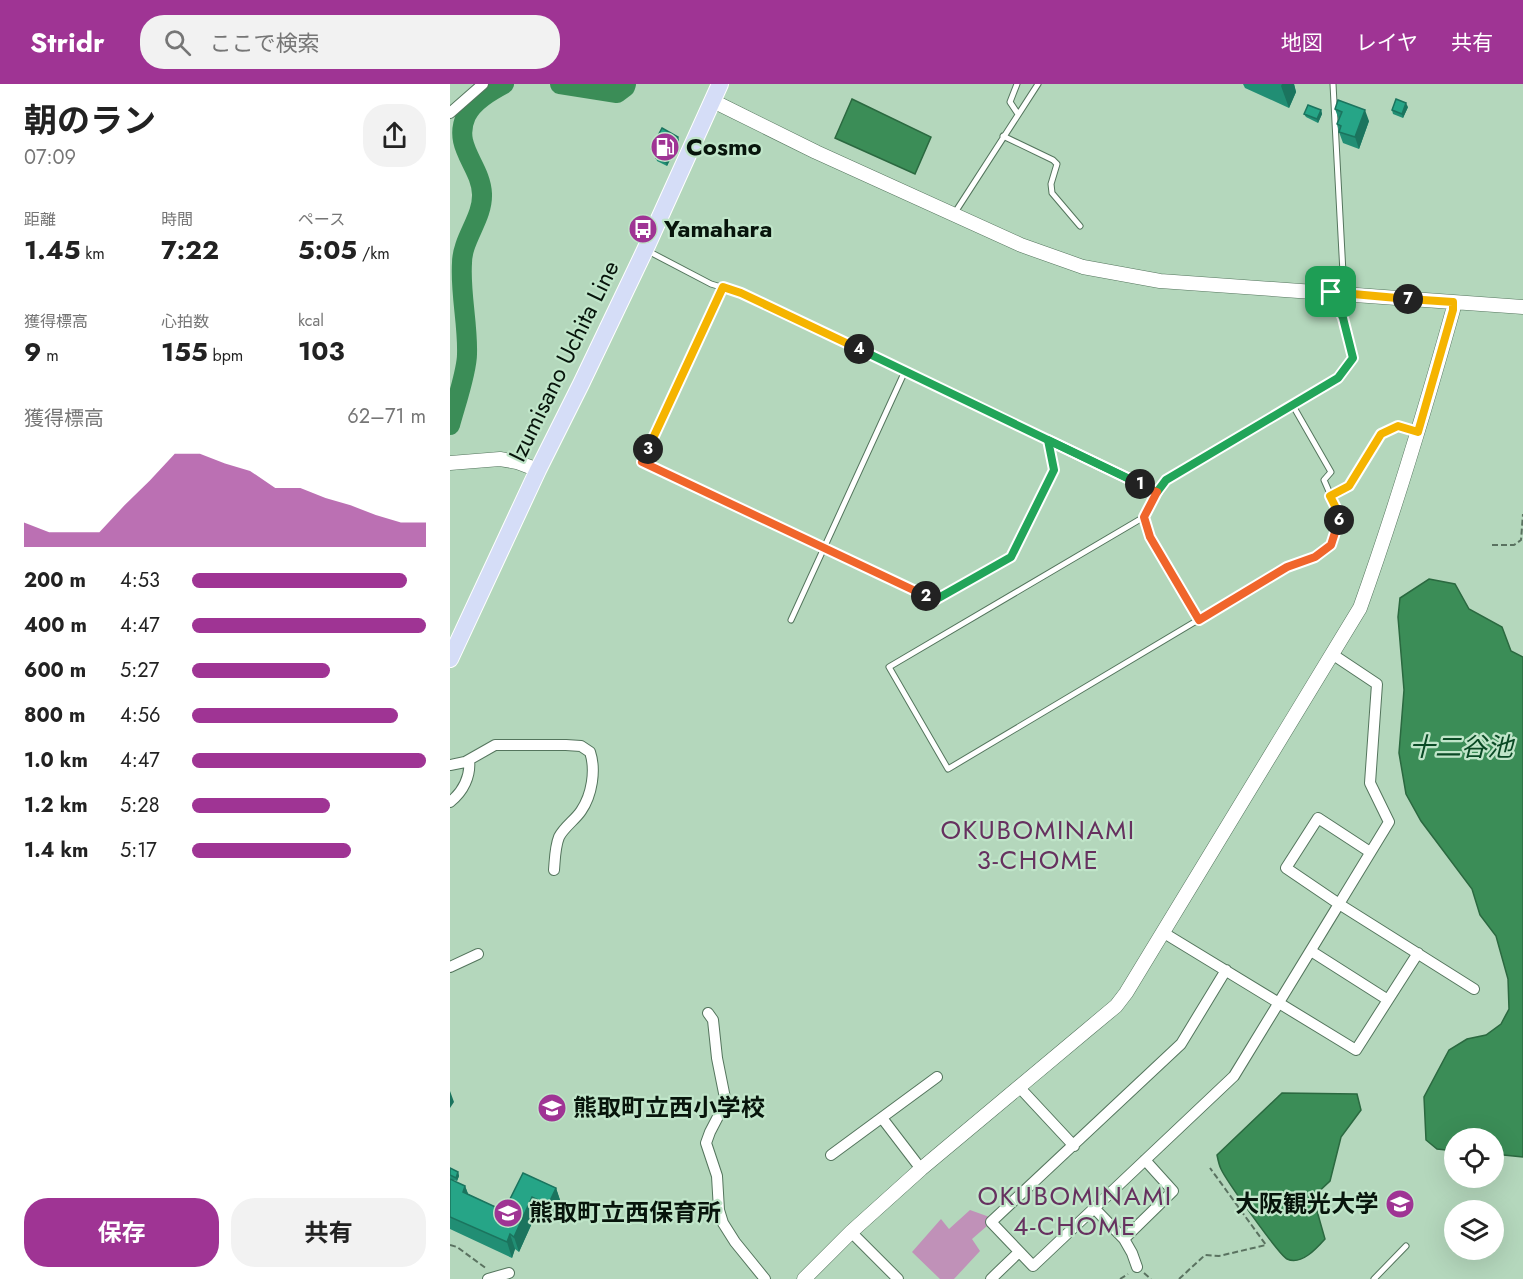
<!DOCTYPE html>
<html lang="ja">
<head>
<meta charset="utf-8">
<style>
	body { margin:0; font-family:Jost,"Noto Sans JP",sans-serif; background:#f2f2f2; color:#222; height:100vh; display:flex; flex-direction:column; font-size:22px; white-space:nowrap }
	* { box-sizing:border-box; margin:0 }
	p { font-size:20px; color:#767676 }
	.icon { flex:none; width:33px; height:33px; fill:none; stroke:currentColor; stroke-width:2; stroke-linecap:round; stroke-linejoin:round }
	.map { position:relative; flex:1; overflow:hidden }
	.details { display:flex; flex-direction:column; background:#fff; width:450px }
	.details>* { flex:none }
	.controls { position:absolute; left:994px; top:1044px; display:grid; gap:12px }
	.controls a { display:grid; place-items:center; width:60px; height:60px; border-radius:50%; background:#fff; box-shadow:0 6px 24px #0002; font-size:30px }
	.pin { position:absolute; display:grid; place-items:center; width:51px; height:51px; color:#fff; margin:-26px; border-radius:12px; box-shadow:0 3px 9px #0006 }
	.km { position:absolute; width:30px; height:30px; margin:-15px; border-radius:50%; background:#222; color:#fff; font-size:16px; line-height:30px; text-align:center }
	.round { display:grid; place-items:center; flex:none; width:63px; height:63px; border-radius:24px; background:#f2f2f2 }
	.headline { display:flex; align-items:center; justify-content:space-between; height:102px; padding:0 24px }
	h1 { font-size:33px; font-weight:700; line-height:45px }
	.metrics { display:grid; grid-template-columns:repeat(3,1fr); gap:9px; height:102px; padding:6px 24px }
	.metrics div { display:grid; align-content:center }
	.metrics b { font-size:26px; font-weight:700 }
	.metrics small { font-size:16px; font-weight:400 }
	.metrics p { font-size:16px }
	.chart { height:168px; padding:12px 24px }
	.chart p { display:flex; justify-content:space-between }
	.chart svg { width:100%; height:108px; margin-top:6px; fill:#9f3494; opacity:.7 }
	.cta { display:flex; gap:12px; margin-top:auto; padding:12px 24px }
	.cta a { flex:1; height:69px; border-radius:24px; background:#9f3494; color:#fff; font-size:24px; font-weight:700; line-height:69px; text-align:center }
	.cta a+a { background:#f2f2f2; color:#222 }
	ul { padding:0 24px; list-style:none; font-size:20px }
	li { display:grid; grid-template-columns:96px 72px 1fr; align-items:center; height:45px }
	li i { height:15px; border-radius:8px; background:#9f3494 }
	header { display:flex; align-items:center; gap:36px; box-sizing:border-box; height:84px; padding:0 30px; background:#9f3494; color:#fff }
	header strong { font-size:28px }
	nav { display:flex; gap:33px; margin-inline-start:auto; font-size:21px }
	.search { width:420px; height:54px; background:#f2f2f2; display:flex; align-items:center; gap:15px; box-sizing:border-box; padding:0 21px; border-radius:24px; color:#767676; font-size:22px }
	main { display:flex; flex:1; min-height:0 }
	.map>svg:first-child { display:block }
</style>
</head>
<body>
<header>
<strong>Stridr</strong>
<div class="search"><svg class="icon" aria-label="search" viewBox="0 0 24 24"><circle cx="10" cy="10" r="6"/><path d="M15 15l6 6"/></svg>ここで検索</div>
<nav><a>地図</a><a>レイヤ</a><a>共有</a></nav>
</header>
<main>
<section class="details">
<div class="headline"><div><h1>朝のラン</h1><p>07:09</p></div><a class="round"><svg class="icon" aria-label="share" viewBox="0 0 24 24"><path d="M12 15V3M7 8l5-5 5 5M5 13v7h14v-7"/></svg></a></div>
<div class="metrics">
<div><p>距離</p><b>1.45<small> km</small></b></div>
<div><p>時間</p><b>7:22</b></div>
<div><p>ペース</p><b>5:05<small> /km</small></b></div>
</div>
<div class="metrics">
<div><p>獲得標高</p><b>9<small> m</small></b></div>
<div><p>心拍数</p><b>155<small> bpm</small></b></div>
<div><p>kcal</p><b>103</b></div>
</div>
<div class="chart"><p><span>獲得標高</span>62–71 m</p>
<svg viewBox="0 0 160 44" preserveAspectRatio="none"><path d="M0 44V34L10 38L20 38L30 38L40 27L50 17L60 6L70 6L80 10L90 13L100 20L110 20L120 24L130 27L140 31L150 34L160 34V44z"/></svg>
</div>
<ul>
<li><b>200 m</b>4:53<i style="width:92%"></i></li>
<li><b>400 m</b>4:47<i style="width:100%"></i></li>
<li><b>600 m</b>5:27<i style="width:59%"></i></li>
<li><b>800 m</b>4:56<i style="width:88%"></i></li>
<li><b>1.0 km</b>4:47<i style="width:100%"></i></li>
<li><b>1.2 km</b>5:28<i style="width:59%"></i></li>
<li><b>1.4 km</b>5:17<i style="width:68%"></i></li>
</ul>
<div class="cta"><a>保存</a><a>共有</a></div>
</section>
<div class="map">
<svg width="1073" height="1195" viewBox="0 0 1073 1195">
	<rect width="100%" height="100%" fill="#b4d7bc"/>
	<path fill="#c091b8" d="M520 1126 545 1135 522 1155 530 1167 504 1195H490L462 1168 491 1135 499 1145Z"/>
	<path fill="#3b8d57" stroke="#2b6940" stroke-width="1.5" d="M402 15 481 53 465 90 385 54Z
		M979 495 1005 500 1019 525 1052 543 1061 567 1073 573V1073L1044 1070V1054H1005V1067L987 1065 976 1056 974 1013 999 966 1017 955 1036 951 1051 940 1059 925 1058 895 1046 852 1030 831 1022 805 971 737 956 710 949 669 954 606 948 533 950 514Z
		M832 1009 907 1010 911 1026 891 1053 880 1097 863 1113 875 1155C867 1164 851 1182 837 1175 829 1171 776 1096 771 1085 769 1081 768 1076 767 1071Z"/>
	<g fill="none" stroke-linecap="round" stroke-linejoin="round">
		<path stroke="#3b8d57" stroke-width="20" d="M110 0 167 9 175 3 176 0
			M0 341C5 322 17 288 17 270 18 240 10 209 12 179 12 155 33 134 32 110 31 81 2 63 16 32 23 17 41 7 54 0"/>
		<g stroke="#54755d" stroke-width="7">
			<path id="service" d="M567 0 560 18 568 30
				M883 0 894 208
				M553 52 603 76 607 80 601 100 602 109 630 142
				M504 130 588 0
				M196 166 261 200 291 209 707 408 716 396 888 294 903 274 893 234 882 211
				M273 203 192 378 485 517 561 473 604 386 598 356
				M707 408 694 433 439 583 498 685 837 483 865 473 881 461 889 438 888 428 874 396 881 388 842 320
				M880 412 899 402 931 350 948 342 967 348
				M694 433 700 453 749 536
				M341 536 455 287
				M924 1195 956 1162"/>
		</g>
		<g stroke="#54755d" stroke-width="12">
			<path id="minor" d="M0 29 33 0
				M882 570 927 600 920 699 939 738 889 820 836 784 868 734 920 768
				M0 681 15 678 45 661H116L131 662 140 668C146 686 142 711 131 727 125 736 114 743 109 753 105 763 105 774 104 786
				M0 718C13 708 21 692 19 676
				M714 849 906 966 968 869
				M861 867 938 916
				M0 883 28 870
				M776 886 731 960 541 1138 583 1182 784 992 889 820 1024 905
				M258 929 263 936 267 974 275 1014 273 1023 260 1048 256 1059 267 1092 269 1126 273 1139 285 1158 315 1195
				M570 1004 624 1062
				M432 1034 471 1085
				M381 1071 487 993
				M644 1124 674 1155 723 1107 695 1076
				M401 1148 448 1195
				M674 1155 682 1169 687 1183
				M38 1195 59 1189
				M541 1195 569 1168"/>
		</g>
		<g stroke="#54755d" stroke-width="15">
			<path id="tertiary" d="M263 17 366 68 571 161 633 183 710 197 1073 223
				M0 379 50 375 67 378 88 386
				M354 1195 401 1148 471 1085 636 947 666 922 676 909 910 524C945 426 975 326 1003 226V218"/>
		</g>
		<g stroke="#fff" stroke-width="18">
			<path id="primary" d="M0 575 88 386 131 300 195 166 270 0"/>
		</g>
		<path stroke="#5a7260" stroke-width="2" stroke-dasharray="6 3" stroke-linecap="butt" d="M1042 461H1064L1071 456 1073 430
			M0 1161 7 1163 37 1185
			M694 1189 701 1195
			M670 1195 678 1190
			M729 1195 755 1171 769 1172 816 1161 760 1084"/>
		<use href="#service" stroke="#fff" stroke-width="5"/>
		<use href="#minor" stroke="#fff" stroke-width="10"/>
		<use href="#tertiary" stroke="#fff" stroke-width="14"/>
		<use href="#primary" stroke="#d5ddf7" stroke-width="16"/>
	</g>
	<path fill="#218e74" d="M793 0H844L846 8 839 24 795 4Z
		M958 23 953 34 943 30 942 26Z
		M885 25 919 37 909 65 893 59 889 48 887 40 889 36Z
		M871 26 872 30 868 39 856 33 854 30Z
		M228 53 229 57 217 82 207 77 206 74 207 71 202 69 201 65Z
		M0 1084 8 1088 9 1092 7 1097 3 1096 4 1097 15 1102 18 1110 54 1127 73 1089 106 1104 111 1119 104 1136 87 1128 69 1168 65 1165 62 1174 0 1145Z"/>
	<path fill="#1b745e" d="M832 0H844L846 8 839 24 831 2Z
		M956 19 958 23 953 34 952 30Z
		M871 26 872 30 868 39 867 35Z
		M915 26 919 37 909 65 905 53Z
		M228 53 229 57 217 82 216 78Z
		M0 1007 4 1018 0 1024Z
		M8 1088 9 1092 7 1097 6 1094Z
		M15 1102 21 1117 13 1108Z
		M106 1104 111 1119 104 1136 98 1121Z
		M82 1113 87 1128 69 1168 64 1153Z
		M60 1150 65 1165 62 1174 57 1158Z"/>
	<path fill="#26a587" stroke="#1b745e" stroke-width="1.5" d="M946 15 956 19 952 30 942 26Z
		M888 16 915 26 905 53 889 48 891 42 887 40 892 28 885 25Z
		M858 21 871 26 867 35 854 30Z
		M212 44 228 53 216 78 206 74 208 68 201 65Z
		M0 1084 8 1088 6 1094 0 1091Z
		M73 1089 106 1104 98 1121 82 1113 64 1153 60 1150 57 1158 0 1133V1095L15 1102 13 1108 54 1127Z"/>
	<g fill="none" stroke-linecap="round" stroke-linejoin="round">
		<g stroke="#fff" stroke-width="12">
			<path id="split-1" d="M690 400 707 408 716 396 888 294 903 274 893 234 881 208"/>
		</g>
		<g stroke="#fff" stroke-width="12">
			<path id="split-2" d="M476 512 485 516 561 473 604 386 598 356 690 400"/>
		</g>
		<g stroke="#fff" stroke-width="12">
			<path id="split-3" d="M198 365 192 378 476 512"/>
		</g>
		<g stroke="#fff" stroke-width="12">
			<path id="split-4" d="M198 365 273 203 291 209 409 265"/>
		</g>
		<g stroke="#fff" stroke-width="12">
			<path id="split-5" d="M409 265 704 407"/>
		</g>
		<g stroke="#fff" stroke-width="12">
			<path id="split-6" d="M704 407 707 408 694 433 700 453 749 536 837 483 865 473 881 461 889 436"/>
		</g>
		<g stroke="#fff" stroke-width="12">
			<path id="split-7" d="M889 436 888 428 880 412 899 402 931 350 948 342 968 348 1003 226V218L958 215"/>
		</g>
		<g stroke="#fff" stroke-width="12">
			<path id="split-8" d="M881 208 958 215"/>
		</g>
		<use href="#split-1" stroke="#22a559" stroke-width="8"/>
		<use href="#split-2" stroke="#22a559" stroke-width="8"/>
		<use href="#split-3" stroke="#f0652b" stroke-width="8"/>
		<use href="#split-4" stroke="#f5b400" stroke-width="8"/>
		<use href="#split-5" stroke="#22a559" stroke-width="8"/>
		<use href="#split-6" stroke="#f0652b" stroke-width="8"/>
		<use href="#split-7" stroke="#f5b400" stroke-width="8"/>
		<use href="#split-8" stroke="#f5b400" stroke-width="8"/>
	</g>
	<defs>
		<g id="fuel-disc" transform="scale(1.5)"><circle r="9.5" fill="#9f3494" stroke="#c0e5c9"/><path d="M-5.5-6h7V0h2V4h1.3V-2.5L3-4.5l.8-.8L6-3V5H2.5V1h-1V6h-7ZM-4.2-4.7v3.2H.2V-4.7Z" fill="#fff"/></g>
		<g id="bus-disc" transform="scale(1.5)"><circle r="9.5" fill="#9f3494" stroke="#c0e5c9"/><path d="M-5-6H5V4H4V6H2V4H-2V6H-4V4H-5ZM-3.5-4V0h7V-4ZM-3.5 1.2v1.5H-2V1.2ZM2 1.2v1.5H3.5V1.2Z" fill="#fff"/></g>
		<g id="school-disc" transform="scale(1.5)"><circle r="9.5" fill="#9f3494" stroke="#c0e5c9"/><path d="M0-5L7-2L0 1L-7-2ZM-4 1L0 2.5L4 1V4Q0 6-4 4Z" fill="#fff"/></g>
		<g id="university-disc" transform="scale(1.5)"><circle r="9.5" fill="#9f3494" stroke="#c0e5c9"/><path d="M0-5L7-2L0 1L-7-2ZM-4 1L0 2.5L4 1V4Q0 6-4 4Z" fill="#fff"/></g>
	</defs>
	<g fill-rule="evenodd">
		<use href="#fuel-disc" x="215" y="63"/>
		<use href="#bus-disc" x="193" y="145"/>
		<use href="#school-disc" x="102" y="1024"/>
		<use href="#university-disc" x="950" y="1120"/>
		<use href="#school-disc" x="58" y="1129"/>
	</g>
	<g text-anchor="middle" stroke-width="4.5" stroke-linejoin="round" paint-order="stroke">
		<g font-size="24" font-weight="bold" fill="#07140b" stroke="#c0e5c9" text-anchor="start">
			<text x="236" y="71">Cosmo</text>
			<text x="214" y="153">Yamahara</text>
			<text x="123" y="1032">熊取町立西小学校</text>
			<text x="929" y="1128" text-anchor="end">大阪観光大学</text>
			<text x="79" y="1137">熊取町立西保育所</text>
		</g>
		<g font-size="24" fill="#07140b" stroke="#c0e5c9">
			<text transform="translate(114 277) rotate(-64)" y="8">Izumisano Uchita Line</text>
		</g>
		<g font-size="26" font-style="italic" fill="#0a4a25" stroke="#c0e5c9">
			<text x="1011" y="672">十二谷池</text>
		</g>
		<g font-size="26" letter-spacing="1.5" fill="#66315f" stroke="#c0e5c9">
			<text x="588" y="755">OKUBOMINAMI<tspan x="588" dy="30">3-CHOME</tspan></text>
			<text x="625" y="1121">OKUBOMINAMI<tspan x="625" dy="30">4-CHOME</tspan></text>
		</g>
	</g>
</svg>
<div class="controls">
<a><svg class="icon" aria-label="locate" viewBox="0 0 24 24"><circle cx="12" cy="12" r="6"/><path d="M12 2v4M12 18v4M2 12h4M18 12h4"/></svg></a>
<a><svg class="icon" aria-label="layers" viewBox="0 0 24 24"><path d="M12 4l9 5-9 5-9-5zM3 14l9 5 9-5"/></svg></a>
</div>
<div class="pin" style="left:881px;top:208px;background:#1e9e55"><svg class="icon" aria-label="arrive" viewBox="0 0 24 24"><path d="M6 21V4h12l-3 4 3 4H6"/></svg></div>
<b class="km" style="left:690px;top:400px">1</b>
<b class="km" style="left:476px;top:512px">2</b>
<b class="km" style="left:198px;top:365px">3</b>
<b class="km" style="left:409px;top:265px">4</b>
<b class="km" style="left:889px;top:436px">6</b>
<b class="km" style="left:958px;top:215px">7</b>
</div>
</main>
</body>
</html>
